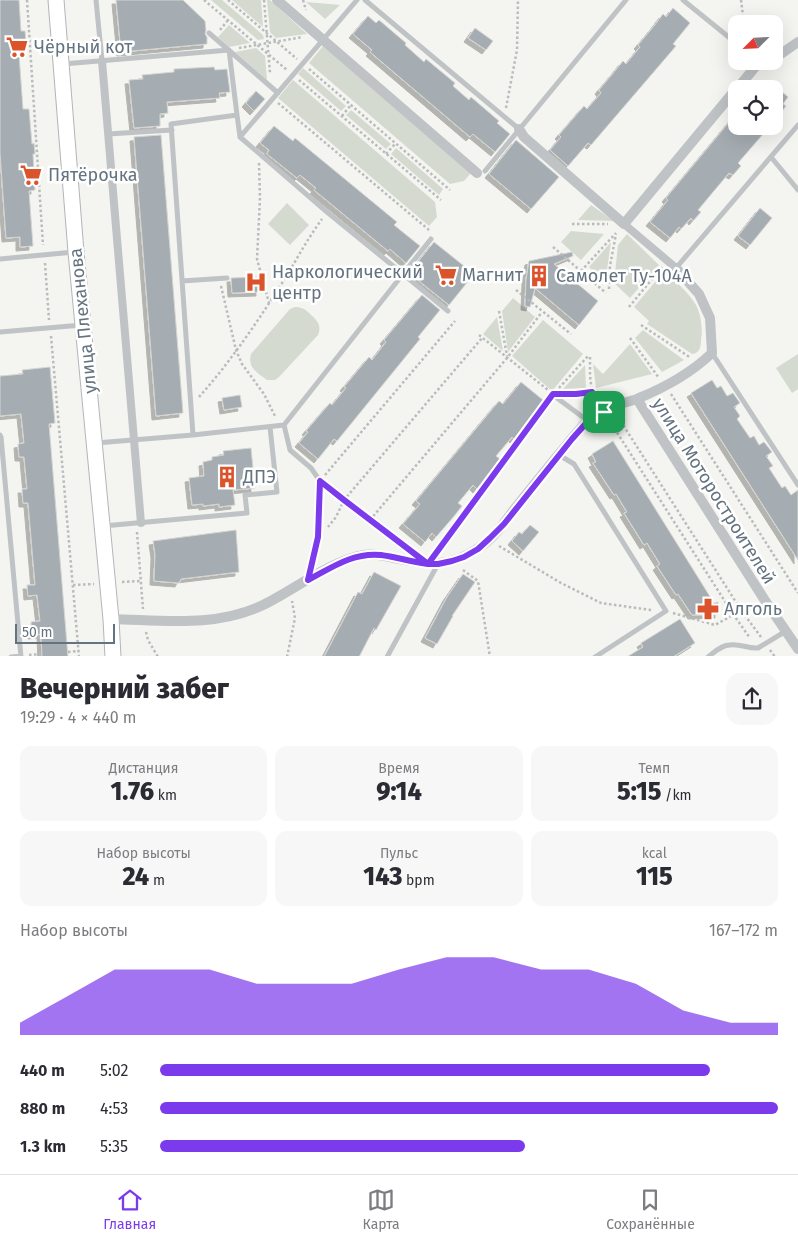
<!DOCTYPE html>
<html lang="ru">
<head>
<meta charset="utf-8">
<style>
	body { margin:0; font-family:"Fira Sans",sans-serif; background:#f7f7f7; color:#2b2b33; height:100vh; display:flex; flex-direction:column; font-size:19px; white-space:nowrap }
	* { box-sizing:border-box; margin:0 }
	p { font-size:16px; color:#7c7c81 }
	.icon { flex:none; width:28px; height:28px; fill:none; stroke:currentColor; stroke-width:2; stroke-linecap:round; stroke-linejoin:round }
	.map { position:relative; height:656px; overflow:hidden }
	.side { display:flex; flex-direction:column; background:#fff; flex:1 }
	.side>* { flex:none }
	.needle { width:32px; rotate:246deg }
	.tools { position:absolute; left:728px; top:15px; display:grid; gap:10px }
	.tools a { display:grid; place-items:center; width:55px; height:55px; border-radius:10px; background:#fff; box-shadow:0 5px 20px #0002; font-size:25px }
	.scale { position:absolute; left:15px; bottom:12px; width:100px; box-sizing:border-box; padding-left:5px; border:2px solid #647380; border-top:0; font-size:14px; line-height:18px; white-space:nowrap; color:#647380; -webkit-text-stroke:4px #fff; paint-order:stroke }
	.pin { position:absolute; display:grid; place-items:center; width:42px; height:42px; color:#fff; margin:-21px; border-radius:10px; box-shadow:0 2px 8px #0006 }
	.round { display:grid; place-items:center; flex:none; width:52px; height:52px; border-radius:15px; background:#f7f7f7 }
	.overview { display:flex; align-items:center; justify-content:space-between; height:85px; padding:0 20px }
	h1 { font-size:28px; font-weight:800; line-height:38px }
	.metrics { display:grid; grid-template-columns:repeat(3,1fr); gap:8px; height:85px; padding:5px 20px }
	.metrics div { display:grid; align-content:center; border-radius:12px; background:#f7f7f7; text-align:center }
	.metrics b { font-size:25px; font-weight:800 }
	.metrics small { font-size:14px; font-weight:400 }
	.metrics p { font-size:14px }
	.chart { height:140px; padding:10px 20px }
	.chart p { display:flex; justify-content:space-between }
	.chart svg { width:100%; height:90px; margin-top:5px; fill:#7c3aed; opacity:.7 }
	ul { padding:0 20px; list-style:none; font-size:16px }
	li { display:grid; grid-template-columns:80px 60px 1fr; align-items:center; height:38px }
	li i { height:12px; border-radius:6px; background:#7c3aed }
	.tabs { display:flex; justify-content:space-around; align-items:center; height:70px; border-top:1px solid #e1e1e2; background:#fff; font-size:14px; color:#7c7c81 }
	.tabs a { display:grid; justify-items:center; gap:2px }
	.tabs .on { color:#7c3aed }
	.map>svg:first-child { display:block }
</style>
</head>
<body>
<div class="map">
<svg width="798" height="657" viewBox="0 0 798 657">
	<defs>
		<filter id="shadow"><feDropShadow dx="-4" dy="4" stdDeviation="0" flood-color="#0004"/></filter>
	</defs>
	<rect width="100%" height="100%" fill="#f4f4f0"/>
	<path fill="#d5dad1" d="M211 0H222L263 35 264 39 258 40Z
		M232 0H261L263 27Z
		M267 0H270L307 34 276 38 270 32Z
		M306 2 340 5 325 19Z
		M229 25 250 43 229 47 218 37Z
		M323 46 471 173 464 181 450 184 309 63Z
		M256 48 265 56 267 80 235 52Z
		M303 68 346 106 341 111 298 74Z
		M293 80 435 202 437 217 429 226 278 98Z
		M351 110 391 144 386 149 346 115Z
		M396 148 443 189 439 195 391 154Z
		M287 203 309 225 290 245 268 224Z
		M591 205 614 221 578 220Z
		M571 231 604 234 581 260 561 242Z
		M627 234 659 265 630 298 614 283 618 245Z
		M611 242 605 284 589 267Z
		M665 270C674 280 690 294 696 305 701 314 703 330 701 340 701 347 700 353 692 354L647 324 649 321 634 307Z
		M513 298 535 317 508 352 502 311Z
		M295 307C302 307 305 309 310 314 317 320 322 325 318 335L279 377 275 380H267C258 373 247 368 251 354L290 309Z
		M497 317 503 351 483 334Z
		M543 320 583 354 552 391 512 356Z
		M643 330 684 360 662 372 635 338Z
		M630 344 652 374 596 388 593 364 603 374Z
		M798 354V389L792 393 776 368Z
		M585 365 586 388 563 389Z"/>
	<path fill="#a6adb2" stroke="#d5d5d3" filter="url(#shadow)" d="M0 0H19L21 31H25L26 42 22 43V53L19 54 23 109H29L32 144 34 143 35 154H33L35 190 29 191 33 246 20 247V237L6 238 0 153Z
		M116 0H183L205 21 206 30 205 34 207 37V44L121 52Z
		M673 8 690 23 673 44 676 46 591 145 588 143 568 166 550 150 561 137 559 135 584 106 587 109 601 93 599 90 615 71 623 61 626 64 640 47 638 45 654 26 663 14 666 17Z
		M368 16 376 23 379 20 406 43 405 45 424 62 426 59 455 83 453 86 469 100 471 97 499 121 497 123 510 134 495 152 473 134 470 137 370 52 372 50 353 34Z
		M475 28 493 41 486 50 468 38Z
		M214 67 215 70 227 69 230 92 219 93 220 98 167 102 168 113 160 114V126L134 128 129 80 143 79 142 75 174 72V69Z
		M774 85 788 97 783 104 786 106 774 121Z
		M256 91 265 99 254 111 246 103Z
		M736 114V126H770L738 163 741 166 733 175 729 173 698 210 701 212 693 221 691 218 681 229 679 227 670 238 650 222 668 200 666 198Z
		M274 126 293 141 295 138 397 222 394 225 420 246 406 263 390 249 388 251 314 190 316 188 300 175 297 178 267 154 269 150 260 143Z
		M161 135 183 413 156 416 134 137Z
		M516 140 559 177 531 209 489 174Z
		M760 208 772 218 750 245 738 236Z
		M434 242 474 274 449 305 409 273Z
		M572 252 573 256 554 264 598 301 579 325 535 288 530 307 525 306 526 280 529 261Z
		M259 277 260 292 232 293 231 278Z
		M422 295 440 310 418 337 420 339 337 441 334 439 318 459 299 443 308 432 306 431 330 403 332 405 346 388 344 387 369 357 372 360 386 342 384 340Z
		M50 367 55 423 49 424 68 657H42L41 634 32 635 31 622 40 621 37 595 28 596 27 585H35L28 503H23L22 489H27L24 457H19L18 444 24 443 21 414 0 416V376L23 374 22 370Z
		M712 380 717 388 721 386 727 396 733 393 740 403 734 407 740 416 737 419 750 438 754 436 759 445 764 442 772 452 766 456 773 466 769 468 782 488 785 486 791 495 798 490V560L691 393Z
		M521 382 543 400 514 439 512 437 496 456 500 459 486 477 477 489 473 485 458 503 462 506 455 515 436 537 432 533 425 542 403 524 420 504 416 501 499 401 503 404Z
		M240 395 242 407 224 410 222 398Z
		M613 441 714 603 718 602 719 614 692 615 678 594 676 595 657 566 660 564 647 543 644 545 624 513 627 512 616 494 614 495 593 463 596 462 592 454Z
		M251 448 255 488 233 490 235 505 219 507V504L203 506V504L192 505 189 478 204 476 203 462 212 460V457L224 455 223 451Z
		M530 525 539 532 523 551 512 541 519 532 522 534Z
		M236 530 239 572 181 579 179 583 154 581 155 554 153 541Z
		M374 572 401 586 376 630 374 628 359 657H324L358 592 362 594Z
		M463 574 475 582 452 616H453L437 644 425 638 447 597Z
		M680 619 695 643 673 657H627L643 647 641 643Z"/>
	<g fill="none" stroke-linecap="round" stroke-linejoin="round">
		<g stroke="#b2b6ba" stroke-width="17">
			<path id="secondary" d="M56 0 76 252 111 619 113 657"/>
		</g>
		<path stroke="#b9bbbd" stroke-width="2.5" stroke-dasharray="2.5 2.5" stroke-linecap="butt" d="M27 0 43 245
			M204 0 287 70
			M228 0 297 59
			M264 0 270 73
			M303 0 306 10
			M741 0 744 24
			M220 30 228 20
			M239 48 303 37
			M309 69 450 190
			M299 80 441 200
			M278 103 429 230
			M506 108 517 50 518 0
			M342 116 350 106
			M386 154 395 144
			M259 163 260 198 257 259 269 303
			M572 224H608
			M553 247 606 293
			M45 263 49 320
			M581 271 616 233
			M221 286 236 350 242 364 264 394 276 418
			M609 289 610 266 616 234
			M516 290 571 334
			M629 307 662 267
			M499 311 507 356
			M641 325 691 358
			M479 335 548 390
			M51 336 79 657
			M630 338 659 378
			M590 357V376L592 392
			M559 388 588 356
			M567 394 592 392 598 402
			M671 394 798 593
			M199 397C233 359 262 315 289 272 300 253 309 237 322 219
			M618 417 741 610 761 637
			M609 420 733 614 750 638
			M325 475 455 321
			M328 487 344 500 336 517 328 527
			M370 520 507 358 542 312
			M137 532 143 609
			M499 546 561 583 601 603 651 610
			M408 549 344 500 482 338
			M463 570 478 581 490 657
			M122 582 140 581
			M73 585 94 584
			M673 613 715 625 753 604
			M146 632 148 640 158 657
			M770 650 775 657
			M68 652 79 651
			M29 655 42 654
			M287 657 295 618 292 601"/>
		<path stroke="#bfc3c6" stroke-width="5" d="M96 0 102 61
			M365 0 519 129
			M683 0 736 43
			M209 33 278 93
			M63 64 229 50 237 115
			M108 134 172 130
			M771 157 798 190
			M485 171 626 0
			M431 239 403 274 448 311
			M0 259 74 252
			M676 268 798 125
			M182 281 227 278
			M0 332 82 325
			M712 353 798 485
			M284 425 290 450 311 468 320 481 318 537 308 578
			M0 435 1 437 21 657
			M193 435 171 124 237 115 240 137
			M96 443 193 435 284 425 403 274 327 212 240 137 357 0
			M559 455 574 464 666 611 595 657
			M103 526 247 513 245 495 277 492 270 427
			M428 563 553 395 588 421
			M11 657 21 656
			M387 657 438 564
			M708 657C714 652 722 645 730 645 739 643 748 649 758 648L786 631"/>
		<path stroke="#bfc3c6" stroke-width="8" d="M102 61 141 523
			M624 224 676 268"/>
		<path stroke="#bfc3c6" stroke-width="10" d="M277 0 477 173
			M774 57 778 56 798 42
			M737 89 760 61
			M519 129 524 137 624 224 736 89
			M637 399 764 599 798 649
			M111 619C162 620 215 628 263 605 294 590 330 561 364 555 374 553 384 556 394 558 426 564 448 569 477 549 492 540 503 525 513 511 530 490 547 468 565 447 572 438 580 428 588 421 597 414 611 408 621 404 627 401 634 401 639 398 666 387 691 373 712 353L710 318 699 294 676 268"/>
		<use href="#secondary" stroke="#fff" stroke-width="15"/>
	</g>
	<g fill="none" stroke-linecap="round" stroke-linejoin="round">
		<g stroke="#fff" stroke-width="10">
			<path id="route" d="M604 412 588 421 572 439 504 524 490 538 478 549 464 557 452 561 438 564H428L344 500 320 481 318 537 308 580C331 568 353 552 381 555 396 557 412 562 428 564L553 394H576L592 392 604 412"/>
		</g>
		<use href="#route" stroke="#7c3aed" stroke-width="6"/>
	</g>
	<defs>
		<g id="supermarket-bare" transform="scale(1.725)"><path d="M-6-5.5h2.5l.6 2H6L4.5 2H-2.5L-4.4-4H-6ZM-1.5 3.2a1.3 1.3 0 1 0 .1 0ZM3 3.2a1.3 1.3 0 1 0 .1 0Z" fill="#da532a" stroke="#fff" stroke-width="2.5" paint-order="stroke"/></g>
		<g id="building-bare" transform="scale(1.725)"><path d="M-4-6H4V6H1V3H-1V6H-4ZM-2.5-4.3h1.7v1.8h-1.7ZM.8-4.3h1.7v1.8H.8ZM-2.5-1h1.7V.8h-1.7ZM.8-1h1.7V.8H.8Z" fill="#da532a" stroke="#fff" stroke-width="2.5" paint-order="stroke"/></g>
		<g id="hospital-bare" transform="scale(1.725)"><path d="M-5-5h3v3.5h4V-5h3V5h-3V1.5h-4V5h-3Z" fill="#da532a" stroke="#fff" stroke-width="2.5" paint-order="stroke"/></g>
		<g id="pharmacy-bare" transform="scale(1.725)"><path d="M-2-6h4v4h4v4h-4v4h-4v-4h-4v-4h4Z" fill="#da532a" stroke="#fff" stroke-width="2.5" paint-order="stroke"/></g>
	</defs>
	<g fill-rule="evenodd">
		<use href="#supermarket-bare" x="17" y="47"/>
		<use href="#supermarket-bare" x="31" y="175"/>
		<use href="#supermarket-bare" x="446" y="275"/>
		<use href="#building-bare" x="539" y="276"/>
		<use href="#hospital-bare" x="256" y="282"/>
		<use href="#building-bare" x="227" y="477"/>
		<use href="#pharmacy-bare" x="708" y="609"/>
	</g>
	<g text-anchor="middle" stroke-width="5" stroke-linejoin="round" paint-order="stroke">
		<g font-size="18" fill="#647380" stroke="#fff" text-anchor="start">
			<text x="34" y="53">Чёрный кот</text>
			<text x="48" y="181">Пятёрочка</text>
			<text x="272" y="278">Наркологический<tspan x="272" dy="21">центр</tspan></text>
			<text x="462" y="281">Магнит</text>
			<text x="556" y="282">Самолет Ту-104А</text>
			<text x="243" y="483">ДПЭ</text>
			<text x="724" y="615">Алголь</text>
		</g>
		<g font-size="18" fill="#647380" stroke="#fff">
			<text transform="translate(83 321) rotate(-96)" y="6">улица Плеханова</text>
			<text transform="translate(714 491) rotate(58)" y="6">улица Моторостроителей</text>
		</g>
	</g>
</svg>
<div class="tools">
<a><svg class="needle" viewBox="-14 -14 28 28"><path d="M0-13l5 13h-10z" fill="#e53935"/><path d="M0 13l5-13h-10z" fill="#7c7c81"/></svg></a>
<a><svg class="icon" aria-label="locate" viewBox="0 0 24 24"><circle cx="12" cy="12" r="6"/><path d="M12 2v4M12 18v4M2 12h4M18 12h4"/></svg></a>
</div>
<div class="scale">50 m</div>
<div class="pin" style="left:604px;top:412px;background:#1e9e55"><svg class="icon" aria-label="arrive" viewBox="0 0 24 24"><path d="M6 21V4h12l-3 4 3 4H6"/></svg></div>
</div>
<section class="side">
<div class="overview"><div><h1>Вечерний забег</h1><p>19:29 · 4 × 440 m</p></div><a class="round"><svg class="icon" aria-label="share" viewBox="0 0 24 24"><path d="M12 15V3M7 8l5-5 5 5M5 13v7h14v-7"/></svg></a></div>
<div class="metrics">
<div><p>Дистанция</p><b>1.76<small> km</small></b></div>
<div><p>Время</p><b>9:14</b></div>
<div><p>Темп</p><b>5:15<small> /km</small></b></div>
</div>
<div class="metrics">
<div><p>Набор высоты</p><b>24<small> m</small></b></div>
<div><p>Пульс</p><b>143<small> bpm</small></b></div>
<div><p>kcal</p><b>115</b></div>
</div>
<div class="chart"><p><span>Набор высоты</span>167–172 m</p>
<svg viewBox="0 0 160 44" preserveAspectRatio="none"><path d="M0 44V38L10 25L20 12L30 12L40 12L50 19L60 19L70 19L80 12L90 6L100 6L110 12L120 12L130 19L140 32L150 38L160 38V44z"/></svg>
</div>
<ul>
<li><b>440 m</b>5:02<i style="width:89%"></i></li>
<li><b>880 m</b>4:53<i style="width:100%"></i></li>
<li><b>1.3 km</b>5:35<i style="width:59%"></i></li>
</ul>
</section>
<nav class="tabs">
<a class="on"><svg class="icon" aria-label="home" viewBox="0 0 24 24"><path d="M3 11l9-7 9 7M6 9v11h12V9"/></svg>Главная</a>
<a><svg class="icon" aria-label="map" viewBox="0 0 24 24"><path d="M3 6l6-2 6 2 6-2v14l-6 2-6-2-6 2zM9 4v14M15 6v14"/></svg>Карта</a>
<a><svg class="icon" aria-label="saved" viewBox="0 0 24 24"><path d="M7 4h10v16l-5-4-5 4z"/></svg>Сохранённые</a>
</nav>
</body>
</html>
